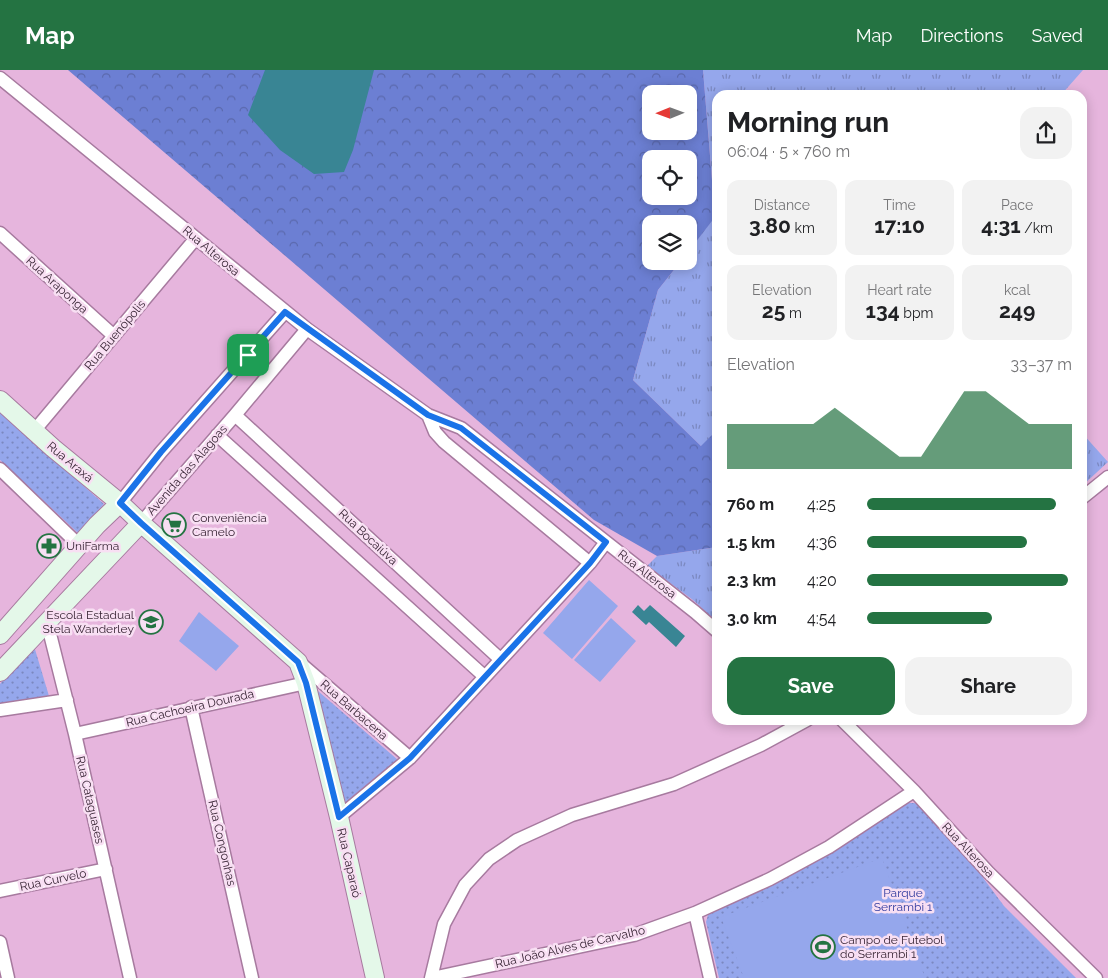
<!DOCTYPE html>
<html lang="en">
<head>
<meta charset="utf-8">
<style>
	body { margin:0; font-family:Raleway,sans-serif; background:#f2f2f2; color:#202124; height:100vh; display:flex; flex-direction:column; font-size:19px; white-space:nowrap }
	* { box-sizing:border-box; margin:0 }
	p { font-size:16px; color:#757577 }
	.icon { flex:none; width:28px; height:28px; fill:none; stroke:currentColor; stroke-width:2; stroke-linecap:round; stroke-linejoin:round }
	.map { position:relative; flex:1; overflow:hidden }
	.details { position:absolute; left:712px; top:20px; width:375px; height:635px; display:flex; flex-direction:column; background:#fff; border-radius:15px; box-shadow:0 2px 12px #0003 }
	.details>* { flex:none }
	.needle { width:32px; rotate:269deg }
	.tools { position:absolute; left:642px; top:15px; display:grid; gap:10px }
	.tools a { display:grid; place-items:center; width:55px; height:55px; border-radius:10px; background:#fff; box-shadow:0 2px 12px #0003; font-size:25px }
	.pin { position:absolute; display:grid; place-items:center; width:42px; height:42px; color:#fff; margin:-21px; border-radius:10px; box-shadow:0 2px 8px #0006 }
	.round { display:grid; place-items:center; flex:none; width:52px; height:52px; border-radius:15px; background:#f2f2f2 }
	.headline { display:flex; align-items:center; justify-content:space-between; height:85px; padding:0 15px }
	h1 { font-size:28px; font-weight:700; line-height:38px }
	.stats { display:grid; grid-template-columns:repeat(3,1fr); gap:8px; height:85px; padding:5px 15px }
	.stats div { display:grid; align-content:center; border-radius:12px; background:#f2f2f2; text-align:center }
	.stats b { font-size:21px; font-weight:700 }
	.stats small { font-size:14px; font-weight:400 }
	.stats p { font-size:14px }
	.chart { height:140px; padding:10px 15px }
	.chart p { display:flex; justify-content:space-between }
	.chart svg { width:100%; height:90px; margin-top:5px; fill:#247342; opacity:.7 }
	.cta { display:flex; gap:10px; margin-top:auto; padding:10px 15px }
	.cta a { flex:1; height:58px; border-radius:15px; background:#247342; color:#fff; font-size:20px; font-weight:700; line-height:58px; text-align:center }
	.cta a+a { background:#f2f2f2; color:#202124 }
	ul { padding:0 15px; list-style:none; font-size:16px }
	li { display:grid; grid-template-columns:80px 60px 1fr; align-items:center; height:38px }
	li i { height:12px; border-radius:6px; background:#247342 }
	header { display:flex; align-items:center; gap:30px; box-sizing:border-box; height:70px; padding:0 25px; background:#247342; color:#fff }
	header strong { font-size:24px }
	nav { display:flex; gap:28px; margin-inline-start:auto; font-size:18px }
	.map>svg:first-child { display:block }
</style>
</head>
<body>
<header>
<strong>Map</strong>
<nav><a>Map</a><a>Directions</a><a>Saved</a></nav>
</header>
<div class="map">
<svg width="1108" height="908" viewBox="0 0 1108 908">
	<defs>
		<pattern id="grass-tufts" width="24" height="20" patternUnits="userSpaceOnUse" patternTransform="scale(1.25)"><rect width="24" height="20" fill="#95a7ec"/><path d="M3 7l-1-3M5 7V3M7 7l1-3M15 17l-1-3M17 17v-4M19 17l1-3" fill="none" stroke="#7b88c0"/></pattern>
		<pattern id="forest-crowns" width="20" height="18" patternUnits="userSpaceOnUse" patternTransform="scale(1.25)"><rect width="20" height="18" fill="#6c7fd3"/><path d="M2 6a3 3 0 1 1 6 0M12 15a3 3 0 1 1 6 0" fill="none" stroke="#5a68ac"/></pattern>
		<pattern id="park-dots" width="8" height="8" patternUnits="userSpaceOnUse" patternTransform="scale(1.25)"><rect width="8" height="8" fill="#95a7ec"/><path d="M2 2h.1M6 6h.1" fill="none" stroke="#7b88c0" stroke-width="1.8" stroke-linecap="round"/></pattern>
	</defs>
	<rect width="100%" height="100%" fill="#e6b5dd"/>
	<path fill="url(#grass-tufts)" d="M703 0H1083L1061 25H718L717 360 702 377 633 310 658 220 681 191H689V181L715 146Z
		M1082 363 1108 392 1083 415H1082Z
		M717 477V552L693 530 647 496 657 486Z"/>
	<path fill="url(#forest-crowns)" fill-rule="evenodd" d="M68 0H703L715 147 689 181V154H651V191H681L658 220 633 310 701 376 717 360V477L657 486 594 450ZM651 24H689V61H651ZM651 89H689V126H651Z"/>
	<path fill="url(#park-dots)" d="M0 342 104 434 78 463 0 390Z
		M34 576 49 626 0 636V614Z
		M311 615 398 690 343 744Z
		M905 733H914L920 735 975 792 981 805 1004 836 1076 908H719L706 852 708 845 834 781Z"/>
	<path fill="#95a7ec" d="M589 510 618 536 572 589 543 563Z
		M199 542 239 576 216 601 179 571Z
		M611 548 636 571 600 612 574 590Z
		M882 788 925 908H744L721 847Z"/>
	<path fill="#398594" d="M265 0H374L353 80 344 102 314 104 280 80 248 45Z
		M638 535 644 541 650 535 685 566 676 577 649 552 646 555 632 542Z"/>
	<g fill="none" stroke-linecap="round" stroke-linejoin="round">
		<g stroke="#a77a9f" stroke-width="15">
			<path id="street" d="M0 8 307 259 428 345 461 358 475 369 695 542 718 562
				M0 163 114 266
				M235 345 500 589
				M428 345 435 362 444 372 590 493
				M34 361 196 168
				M217 365 484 606
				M0 399 80 476
				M1082 428 1108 407
				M120 433 161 382 285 242
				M141 453 235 345 307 259
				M47 552 75 664 130 908
				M300 593 410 688
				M191 637 252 908
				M0 640 67 630
				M842 650 914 721 988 802 1096 908
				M75 664 306 613
				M339 747 410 688 590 493 606 472
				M0 821 106 799
				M695 843 710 908
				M0 872 8 908
				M431 908 444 854 465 815 489 789 517 770 572 745 674 714 761 675 807 650
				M432 908 634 865 695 843 770 809 829 777 914 721"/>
		</g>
		<g stroke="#a77a9f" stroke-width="20">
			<path id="secondary" d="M0 330 53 378 120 433 141 453 298 592 306 613 339 747 375 908
				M0 565 97 455 120 433
				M0 602 141 453"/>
		</g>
		<use href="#street" stroke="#fff" stroke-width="12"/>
		<use href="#secondary" stroke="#e4f8e9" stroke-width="18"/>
	</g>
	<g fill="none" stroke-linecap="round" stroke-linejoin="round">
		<g stroke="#fff" stroke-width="10">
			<path id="route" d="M285 242 428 345 461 358 606 472 590 493 410 688 339 747 306 613 298 592 141 453 120 433 161 382Z"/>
		</g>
		<use href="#route" stroke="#1a73e8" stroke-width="6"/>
	</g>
	<defs>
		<g id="supermarket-ring" transform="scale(1.25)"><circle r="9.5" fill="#f8dff3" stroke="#247342" stroke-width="1.5"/><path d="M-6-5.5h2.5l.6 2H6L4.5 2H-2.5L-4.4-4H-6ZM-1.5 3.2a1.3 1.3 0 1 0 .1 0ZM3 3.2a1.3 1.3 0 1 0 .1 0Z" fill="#247342"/></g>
		<g id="pharmacy-ring" transform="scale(1.25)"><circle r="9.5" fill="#f8dff3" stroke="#247342" stroke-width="1.5"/><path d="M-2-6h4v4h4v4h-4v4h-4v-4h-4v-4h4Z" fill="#247342"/></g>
		<g id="school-ring" transform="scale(1.25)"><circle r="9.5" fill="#f8dff3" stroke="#247342" stroke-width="1.5"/><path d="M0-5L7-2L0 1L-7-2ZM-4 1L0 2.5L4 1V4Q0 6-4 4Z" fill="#247342"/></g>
		<g id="stadium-ring" transform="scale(1.25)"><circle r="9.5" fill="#f8dff3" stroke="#247342" stroke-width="1.5"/><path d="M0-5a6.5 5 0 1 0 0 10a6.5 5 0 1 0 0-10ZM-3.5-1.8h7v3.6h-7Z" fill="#247342"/></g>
	</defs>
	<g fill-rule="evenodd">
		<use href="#supermarket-ring" x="174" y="455"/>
		<use href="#pharmacy-ring" x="49" y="476"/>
		<use href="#school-ring" x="151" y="552"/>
		<use href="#stadium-ring" x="823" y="877"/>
	</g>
	<g text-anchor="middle" stroke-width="5" stroke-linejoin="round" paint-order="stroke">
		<g font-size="12" fill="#382535" stroke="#f8dff3">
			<text transform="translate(211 181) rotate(40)" y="4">Rua Alterosa</text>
			<text transform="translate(57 215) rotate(42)" y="4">Rua Araponga</text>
			<text transform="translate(115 265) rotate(-50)" y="4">Rua Buenópolis</text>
			<text transform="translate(70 392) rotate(40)" y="4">Rua Araxá</text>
			<text transform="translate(187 400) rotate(-49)" y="4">Avenida das Alagoas</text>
			<text transform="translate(368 467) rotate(43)" y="4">Rua Bocaiúva</text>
			<text transform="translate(647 504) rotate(38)" y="4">Rua Alterosa</text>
			<text transform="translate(190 638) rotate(-13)" y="4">Rua Cachoeira Dourada</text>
			<text transform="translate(354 640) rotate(41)" y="4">Rua Barbacena</text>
			<text transform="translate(90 730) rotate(77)" y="4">Rua Cataguases</text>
			<text transform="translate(222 773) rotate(77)" y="4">Rua Congonhas</text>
			<text transform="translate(968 780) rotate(47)" y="4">Rua Alterosa</text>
			<text transform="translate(349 793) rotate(77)" y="4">Rua Caparaó</text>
			<text transform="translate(53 810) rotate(-12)" y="4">Rua Curvelo</text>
			<text transform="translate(570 877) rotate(-13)" y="4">Rua João Alves de Carvalho</text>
		</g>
		<g font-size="12" fill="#382535" stroke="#f8dff3" text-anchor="start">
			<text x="192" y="452">Conveniência<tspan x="192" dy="14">Camelo</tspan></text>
			<text x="66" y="480">UniFarma</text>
			<text x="134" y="549" text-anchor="end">Escola Estadual<tspan x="134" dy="14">Stela Wanderley</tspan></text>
			<text x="840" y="874">Campo de Futebol<tspan x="840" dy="14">do Serrambi 1</tspan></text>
		</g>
		<g font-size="12" fill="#303a9d" stroke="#f8dff3">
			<text x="903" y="827">Parque<tspan x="903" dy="14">Serrambi 1</tspan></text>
		</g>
	</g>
</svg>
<div class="tools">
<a><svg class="needle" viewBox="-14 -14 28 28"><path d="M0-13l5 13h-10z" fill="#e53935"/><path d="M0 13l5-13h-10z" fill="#757577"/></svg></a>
<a><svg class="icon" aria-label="locate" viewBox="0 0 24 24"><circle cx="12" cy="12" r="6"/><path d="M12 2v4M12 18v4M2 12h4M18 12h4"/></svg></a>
<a><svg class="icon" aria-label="layers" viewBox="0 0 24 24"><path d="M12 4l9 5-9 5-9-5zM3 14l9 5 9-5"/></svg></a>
</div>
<div class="pin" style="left:248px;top:285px;background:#1e9e55"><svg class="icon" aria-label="arrive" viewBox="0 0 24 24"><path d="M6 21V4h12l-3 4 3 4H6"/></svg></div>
<section class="details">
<div class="headline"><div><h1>Morning run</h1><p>06:04 · 5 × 760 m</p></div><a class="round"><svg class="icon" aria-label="share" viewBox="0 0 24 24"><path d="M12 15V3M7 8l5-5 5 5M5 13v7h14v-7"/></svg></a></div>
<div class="stats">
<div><p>Distance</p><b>3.80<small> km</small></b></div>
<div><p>Time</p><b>17:10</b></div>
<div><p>Pace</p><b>4:31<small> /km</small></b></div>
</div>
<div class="stats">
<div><p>Elevation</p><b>25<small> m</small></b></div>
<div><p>Heart rate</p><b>134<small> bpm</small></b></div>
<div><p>kcal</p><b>249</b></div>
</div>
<div class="chart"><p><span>Elevation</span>33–37 m</p>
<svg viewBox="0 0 160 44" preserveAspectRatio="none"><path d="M0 44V22L10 22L20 22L30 22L40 22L50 14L60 22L70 30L80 38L90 38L100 22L110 6L120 6L130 14L140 22L150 22L160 22V44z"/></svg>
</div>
<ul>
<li><b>760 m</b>4:25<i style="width:92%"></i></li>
<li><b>1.5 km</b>4:36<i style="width:78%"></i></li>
<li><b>2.3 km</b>4:20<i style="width:98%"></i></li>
<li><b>3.0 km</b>4:54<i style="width:61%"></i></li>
</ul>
<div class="cta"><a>Save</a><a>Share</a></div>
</section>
</div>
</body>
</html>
